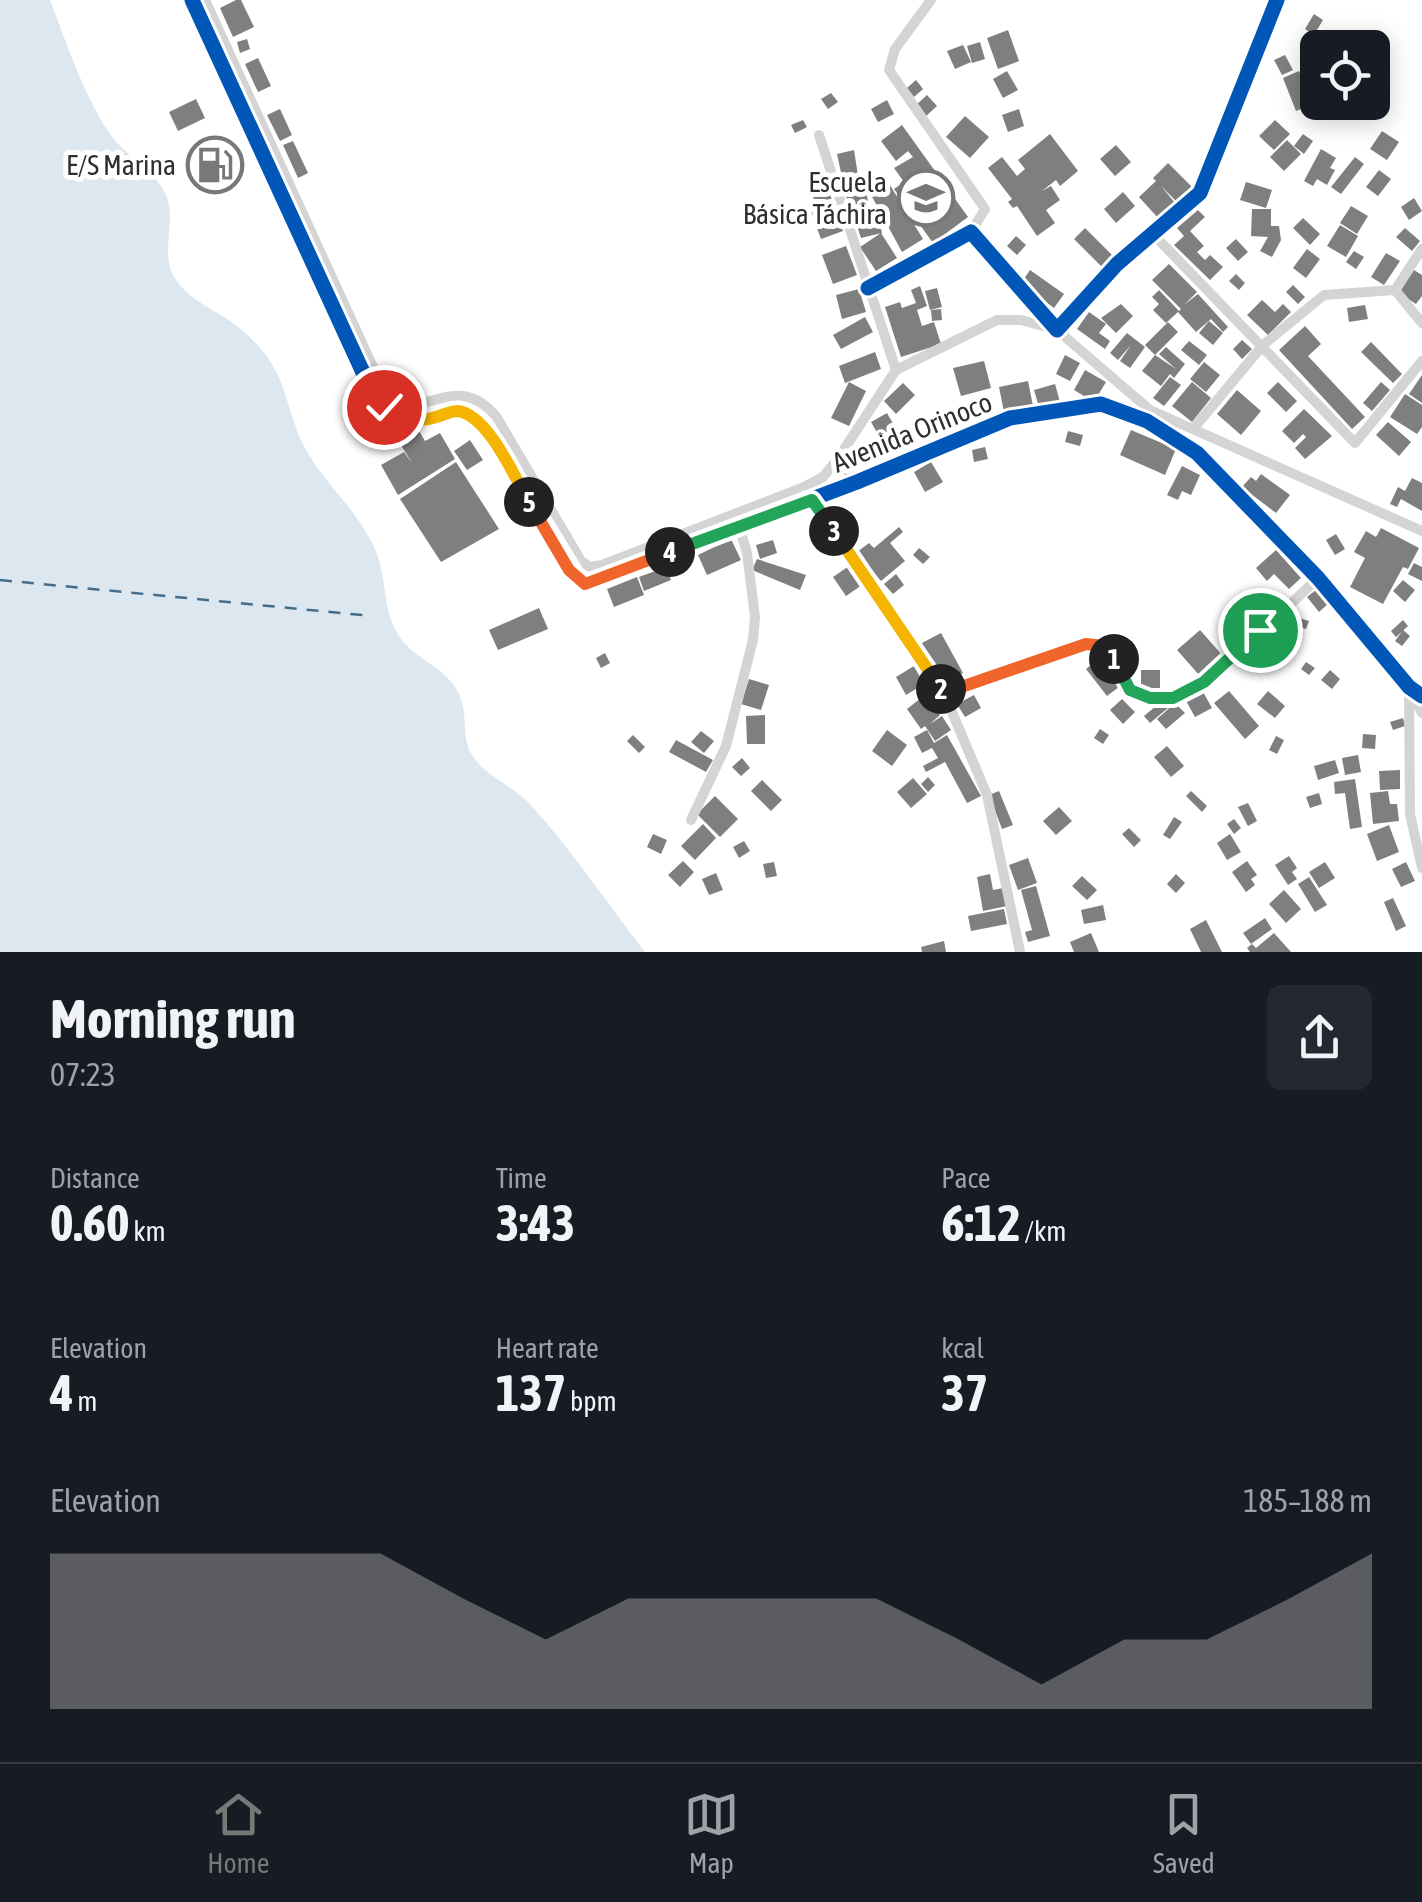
<!DOCTYPE html>
<html lang="en">
<head>
<meta charset="utf-8">
<style>
	body { margin:0; font-family:"Asap Condensed",sans-serif; background:#242831; color:#f1f3f6; height:100vh; display:flex; flex-direction:column; font-size:38px; white-space:nowrap }
	* { box-sizing:border-box; margin:0 }
	p { font-size:32px; color:#9ea1a6 }
	.icon { flex:none; width:55px; height:55px; fill:none; stroke:currentColor; stroke-width:2; stroke-linecap:round; stroke-linejoin:round }
	.map { position:relative; height:952px; overflow:hidden }
	.panel { display:flex; flex-direction:column; background:#171b24; flex:1 }
	.panel>* { flex:none }
	.buttons { position:absolute; left:1300px; top:30px; display:grid; gap:20px }
	.buttons a { display:grid; place-items:center; width:90px; height:90px; border-radius:15px; background:#171b24; box-shadow:0 5px 25px #0003; font-size:50px }
	.pin { position:absolute; display:grid; place-items:center; width:85px; height:85px; color:#fff; margin:-42px; border:5px solid #fff; border-radius:50%; box-shadow:0 2px 10px #0007 }
	.km { position:absolute; width:50px; height:50px; margin:-25px; border-radius:50%; background:#222; color:#fff; font-size:28px; line-height:50px; text-align:center }
	.round { display:grid; place-items:center; flex:none; width:105px; height:105px; border-radius:15px; background:#242831 }
	.summary { display:flex; align-items:center; justify-content:space-between; height:170px; padding:0 50px }
	h1 { font-size:55px; font-weight:700; line-height:75px }
	.metrics { display:grid; grid-template-columns:repeat(3,1fr); gap:15px; height:170px; padding:10px 50px }
	.metrics div { display:grid; align-content:center }
	.metrics b { font-size:50px; font-weight:700 }
	.metrics small { font-size:28px; font-weight:400 }
	.metrics p { font-size:28px }
	.chart { height:280px; padding:20px 50px }
	.chart p { display:flex; justify-content:space-between }
	.chart svg { width:100%; height:180px; margin-top:10px; fill:#787878; opacity:.7 }
	.menu { display:flex; justify-content:space-around; align-items:center; height:140px; border-top:2px solid #363941; background:#171b24; font-size:28px; color:#9ea1a6 }
	.menu a { display:grid; justify-items:center; gap:5px }
	.menu .current { color:#787878 }
	.map>svg:first-child { display:block }
</style>
</head>
<body>
<div class="map">
<svg width="1422" height="952" viewBox="0 0 1422 952">
	<rect width="100%" height="100%" fill="#fff"/>
	<path fill="#dce7f0" d="M0 0H50C67 44 82 91 108 131 123 154 153 170 164 191 178 216 161 248 172 273 185 301 221 311 242 330 251 338 261 348 268 358 287 384 289 419 305 448 324 483 357 510 374 547 387 574 382 607 397 633 410 656 438 664 453 684 472 710 459 735 472 755 485 776 512 785 529 803 571 849 607 903 645 952H0Z"/>
	<g fill="none" stroke-linecap="round" stroke-linejoin="round">
		<path stroke="#456d8a" stroke-width="2.5" stroke-dasharray="12 10" stroke-linecap="butt" d="M0 580 372 616"/>
	</g>
	<path fill="#7f7f7f" d="M236 0H241L254 27 233 37 220 8Z
		M1314 14 1323 20 1314 35 1305 29Z
		M1008 30 1019 61 998 69 987 38Z
		M247 39 250 49 240 53 237 42Z
		M980 42 985 59 972 63 967 46Z
		M963 45 971 62 955 69 947 51Z
		M1285 55 1293 70 1282 75 1274 60Z
		M258 58 271 86 258 92 245 64Z
		M1007 71 1018 90 1003 98 993 79Z
		M1299 71 1313 104 1296 111 1283 78Z
		M916 80 923 89 914 97 907 88Z
		M1372 83 1388 93 1374 114 1357 102H1372Z
		M831 93 838 102 828 109 821 99Z
		M927 95 937 106 925 117 915 106Z
		M196 99 205 118 178 131 169 112Z
		M887 100 894 114 878 122 871 109Z
		M280 109 292 135 280 141 267 115Z
		M1019 109 1024 126 1008 132 1002 115Z
		M965 116 989 137 970 158 946 137Z
		M803 120 807 127 795 133 791 125Z
		M1275 120 1290 134 1274 150 1259 136Z
		M902 125 968 217 933 243 894 189 904 182 894 168 913 157 908 151 896 161 881 141Z
		M1382 131 1399 142 1387 160 1370 149Z
		M1050 134 1078 171 1060 186 1056 180 1042 191 1051 186 1060 200 1046 210 1055 223 1037 236 1017 206 1013 208 1008 202 1012 199 988 168 1002 157 1017 176 1025 169 1018 160Z
		M1303 134 1313 141 1304 154 1294 146Z
		M1287 140 1301 154 1284 171 1270 157Z
		M293 141 308 173 298 178 283 145Z
		M1116 145 1131 162 1115 176 1100 159Z
		M1321 149 1336 158 1330 168 1335 170 1327 185 1317 179 1313 186 1304 181Z
		M854 150 860 188 865 187 871 215 851 219 837 154Z
		M1355 157 1364 164 1341 194 1331 187Z
		M1168 163 1195 190 1180 205 1161 186 1176 204 1159 219 1139 197 1156 181 1153 178Z
		M1379 170 1391 179 1378 196 1366 187Z
		M823 177 832 200 817 206 807 183Z
		M888 182 923 239 902 252 870 193Z
		M1246 182 1272 190 1266 208 1240 200Z
		M1123 192 1135 206 1116 223 1104 209Z
		M1414 198 1422 211 1409 220 1401 207Z
		M833 204 843 231 821 239 811 212Z
		M1351 206 1368 216 1357 234 1340 223Z
		M1252 209H1271V226H1279L1281 240 1272 257 1260 251 1268 237 1251 236Z
		M1198 210 1205 217 1190 231 1204 246 1197 252 1205 260 1210 255 1223 267 1210 280 1174 245 1184 236 1177 228Z
		M1303 218 1320 234 1310 245 1293 228Z
		M879 220 882 233 861 238 857 226Z
		M1340 225 1358 236 1346 257 1327 246Z
		M1085 228 1116 259 1105 270 1074 239Z
		M1405 228 1420 241 1412 251 1396 237Z
		M881 233 897 258 876 271 860 247Z
		M1016 236 1026 245 1017 255 1007 246Z
		M1236 239 1248 252 1238 261 1226 248Z
		M846 246 857 275 833 284 822 255Z
		M1307 249 1320 259 1306 278 1293 268Z
		M1354 251 1364 257 1356 269 1346 262Z
		M1386 253 1400 261 1384 285 1371 277Z
		M1169 264 1197 292 1184 305 1198 294 1228 327 1223 332 1211 319 1196 332 1178 312 1166 323 1153 310 1159 304 1152 297 1159 290 1179 311 1181 309 1152 280Z
		M1030 270 1064 294 1054 308 1021 283Z
		M1414 270 1422 275V296L1416 304 1399 293Z
		M1236 274 1245 283 1239 290 1229 281Z
		M1293 285 1305 297 1298 304 1286 292Z
		M920 286 927 306 917 310 922 326 934 322 941 344 901 357 885 307 900 302 902 308 916 303 911 290Z
		M937 288 942 307 930 310 925 291Z
		M859 289 866 312 842 319 836 295Z
		M1262 300 1275 312 1283 304 1291 312 1268 335 1247 315Z
		M1121 304 1133 316 1116 333 1101 318Z
		M1365 305 1368 319 1349 322 1347 308Z
		M941 309 942 320 932 321 931 310Z
		M1089 312 1106 324 1099 333 1110 341 1105 349 1077 329Z
		M865 317 873 332 841 349 833 335Z
		M1209 321 1223 333 1213 345 1199 333Z
		M1168 322 1178 332 1155 355 1145 345Z
		M1305 326 1321 344 1308 356 1365 417 1352 429 1279 350Z
		M1127 333 1145 347 1130 368 1120 361 1131 345 1118 360 1110 353Z
		M1242 340 1252 349 1242 359 1233 349Z
		M1189 341 1207 355 1199 365 1181 350Z
		M1371 342 1402 374 1393 383 1361 352Z
		M1166 347 1185 364 1174 378 1170 374 1161 386 1142 371 1155 355 1176 369 1159 354Z
		M875 352 881 369 845 383 839 366Z
		M1065 355 1080 363 1070 381 1056 374Z
		M984 361 991 388 961 396 953 368Z
		M1204 362 1220 375 1206 392 1190 379Z
		M1085 370 1106 382 1094 402 1074 390Z
		M1422 375V403L1409 394Z
		M1170 377 1181 385 1164 406 1153 398Z
		M1028 381 1033 406 1004 412 999 387Z
		M849 382 866 391 849 426 831 418Z
		M1192 382 1211 398 1192 422 1172 406Z
		M1278 382 1297 401 1286 412 1267 393Z
		M1381 382 1390 390 1372 411 1363 403Z
		M903 383 915 395 896 414 884 401Z
		M1055 384 1060 402 1039 407 1034 390Z
		M1237 390 1261 411 1241 435 1217 414Z
		M1405 394 1422 405V427L1417 434 1390 417Z
		M1304 409 1332 436 1305 459 1295 448 1306 437 1303 434 1294 443 1282 431Z
		M887 413 904 443 888 452 871 422Z
		M1388 422 1411 442 1399 456 1376 435Z
		M1131 430 1176 449 1165 475 1120 455Z
		M419 431 425 441 440 433 455 459 398 495 381 465 404 452 412 463 399 442Z
		M1068 431 1083 435 1080 446 1065 442Z
		M470 440 483 460 467 470 454 451Z
		M985 447 988 459 974 462 972 450Z
		M456 462 499 529 441 562 400 499Z
		M931 462 943 482 925 492 914 472Z
		M1182 466 1200 475 1191 495 1182 491 1178 500 1167 495Z
		M1261 474 1290 495 1276 513 1242 487 1251 477 1256 481Z
		M1412 478 1422 483V511L1401 499 1397 507 1390 504 1398 487 1405 491Z
		M899 527 903 532 890 543 905 561 881 581 857 552 869 543 874 548Z
		M1381 528 1419 548 1408 569 1403 567 1383 604 1350 587 1365 558 1354 552 1366 531 1376 537Z
		M1336 534 1345 549 1335 555 1326 540Z
		M731 539 741 560 707 575 698 555Z
		M773 540 777 553 760 559 756 545Z
		M919 548 930 557 923 564 913 555Z
		M1276 550 1301 578 1289 589 1274 574 1267 581 1256 568Z
		M757 559 806 575 800 590 752 570Z
		M1414 563 1422 567V581L1408 574Z
		M849 566 862 585 846 596 833 577Z
		M666 567 671 580 644 591 639 577Z
		M896 574 904 585 893 594 884 584Z
		M637 577 644 595 614 607 607 589Z
		M1403 580 1415 590 1405 602 1393 591Z
		M1317 589 1329 603 1319 612 1307 597Z
		M539 608 548 629 498 650 489 630Z
		M1286 614 1309 621 1306 629 1299 627 1294 641 1279 636Z
		M1403 620 1408 626 1396 637 1391 631Z
		M1200 630 1223 656 1200 676 1177 650Z
		M1403 630 1410 636 1402 646 1395 641Z
		M941 633 963 673 942 685 920 644Z
		M605 653 610 663 601 668 596 658Z
		M1097 660 1119 687 1107 696 1086 669Z
		M1306 662 1315 668 1309 675 1301 669Z
		M914 666 924 684 906 695 896 677Z
		M1141 670H1160V692H1141Z
		M1330 670 1340 679 1332 689 1321 680Z
		M749 679 769 685 761 710 741 704Z
		M1202 690 1212 708 1195 717 1185 699Z
		M1229 691 1259 726 1245 739 1214 703Z
		M1268 691 1285 706 1275 718 1257 704Z
		M925 695 940 715 930 724 942 716 951 730 935 741 925 726 921 729 907 709Z
		M974 695 981 708 965 717 957 704Z
		M1122 699 1135 712 1123 724 1110 710Z
		M1162 701 1168 708 1150 723 1144 716Z
		M1175 703 1185 713 1166 729 1157 719Z
		M765 715V744H747L746 716Z
		M1403 718 1405 726 1393 730 1390 722Z
		M1100 729 1109 735 1103 744 1094 738Z
		M887 730 907 745 892 766 872 751Z
		M927 730 934 743 947 735 981 796 967 803 945 762 926 772 923 766 938 758 932 748 922 753 914 737Z
		M701 731 714 741 704 753 691 742Z
		M1363 734 1376 735 1375 749 1362 748Z
		M633 735 645 747 639 753 627 741Z
		M1276 736 1284 740 1277 754 1269 750Z
		M676 740 713 760 706 772 669 752Z
		M1167 746 1184 766 1171 777 1154 757Z
		M1358 755 1361 772 1345 775 1342 758Z
		M742 758 750 768 741 776 732 767Z
		M1335 760 1339 773 1318 780 1314 766Z
		M1400 770V789L1380 790 1379 771Z
		M928 777 935 785 928 792 921 784Z
		M913 778 927 794 911 808 897 792Z
		M1355 779 1362 827 1350 829 1345 793 1335 794 1334 782Z
		M762 780 782 800 771 811 751 791Z
		M999 791 1013 825 1002 829 989 795Z
		M1191 791 1207 806 1202 812 1186 796Z
		M1388 791 1390 804H1397L1399 821 1373 824 1370 793Z
		M1319 793 1322 804 1310 808 1306 797Z
		M715 796 738 819 720 837 697 814Z
		M1248 803 1257 821 1248 826 1238 807Z
		M1059 807 1072 821 1056 835 1043 821Z
		M1174 817 1182 822 1170 839 1163 835Z
		M1234 819 1241 828 1234 834 1227 824Z
		M703 824 716 838 695 860 681 846Z
		M1389 825 1399 852 1377 861 1367 834Z
		M1129 828 1141 840 1134 847 1122 834Z
		M653 834 667 840 661 854 647 847Z
		M1230 834 1241 852 1227 860 1217 843Z
		M744 841 750 851 739 858 733 847Z
		M1289 856 1297 868 1292 872 1297 879 1288 885 1275 865Z
		M1028 858 1037 883 1018 890 1009 865Z
		M683 861 694 872 680 887 668 875Z
		M1247 861 1257 875 1251 879 1255 885 1246 892 1232 872Z
		M774 862 777 876 766 878 763 864Z
		M1325 862 1335 878 1319 888 1309 872Z
		M1406 862 1415 881 1401 887 1392 869Z
		M716 873 723 890 709 895 702 879Z
		M990 874 993 890 1003 888 1007 906 983 911 977 877Z
		M1176 874 1185 883 1176 893 1167 884Z
		M1082 876 1097 890 1087 900 1072 886Z
		M1309 877 1327 905 1315 912 1298 884Z
		M1036 886 1050 936 1028 942 1025 932 1032 930 1021 890Z
		M1284 890 1301 909 1286 923 1269 904Z
		M1393 898 1406 926 1396 931 1384 902Z
		M1103 905 1106 920 1084 924 1081 910Z
		M1004 909 1007 924 971 931 968 916Z
		M1265 918 1272 929 1251 944 1243 933Z
		M1206 920 1222 952H1201L1190 929Z
		M1091 933 1099 952H1074L1070 942Z
		M1274 933 1291 952H1250L1247 948 1252 944 1256 948Z
		M944 941 946 952H922L921 947Z"/>
	<g fill="none" stroke-linecap="round" stroke-linejoin="round">
		<path stroke="#d4d4d4" stroke-width="10" d="M192 0 372 392C387 411 408 426 434 418 442 415 450 411 458 411 469 412 477 421 485 428L577 579 585 584 595 581 857 482 1010 418 1101 404 1147 421 1197 453 1318 578 1409 687 1422 696
			M205 0 384 391C424 429 451 366 496 416L581 561 590 567 602 565 802 488 823 477 837 460
			M931 0 895 49 889 70 985 209 971 232
			M819 135 896 370
			M1152 233 1355 443 1422 361
			M868 288 971 232 1057 330 1117 264 1200 193 1277 0
			M1395 290 1422 249
			M1194 428 1263 345 1324 295 1395 290 1422 323
			M857 482 837 460 896 370 997 320H1021L1057 330 1150 410 1422 531
			M812 499 944 693 987 795 1020 952
			M1409 687 1410 814 1422 868
			M1411 692 1422 713
			M944 693 1086 644 1104 646 1120 666 1130 690C1145 696 1159 702 1175 697 1214 684 1285 608 1318 578
			M691 820 726 746 753 640 755 617 747 553 739 526"/>
		<g stroke="#fff" stroke-width="21">
			<path id="cycleway" d="M192 0 372 392C387 411 408 426 434 418 442 415 450 411 458 411 469 412 477 421 485 428L577 579 585 584 595 581 857 482 1010 418 1101 404 1147 421 1197 453 1318 578 1409 687 1422 696
				M868 288 971 232 1057 330 1117 264 1200 193 1277 0"/>
		</g>
		<use href="#cycleway" stroke="#0057b8" stroke-width="15"/>
	</g>
	<g fill="none" stroke-linecap="round" stroke-linejoin="round">
		<g stroke="#fff" stroke-width="20">
			<path id="split-1" d="M1114 659 1130 690 1150 698H1173L1204 682 1260 630"/>
		</g>
		<g stroke="#fff" stroke-width="20">
			<path id="split-2" d="M941 689 944 693 1086 644 1104 646 1114 659"/>
		</g>
		<g stroke="#fff" stroke-width="20">
			<path id="split-3" d="M834 531 941 689"/>
		</g>
		<g stroke="#fff" stroke-width="20">
			<path id="split-4" d="M670 552 812 500 834 531"/>
		</g>
		<g stroke="#fff" stroke-width="20">
			<path id="split-5" d="M529 502 569 570 585 584 670 552"/>
		</g>
		<g stroke="#fff" stroke-width="20">
			<path id="split-6" d="M384 407C400 417 417 424 436 417 443 415 451 411 458 411 488 415 515 478 529 502"/>
		</g>
		<use href="#split-1" stroke="#22a559" stroke-width="12"/>
		<use href="#split-2" stroke="#f0652b" stroke-width="12"/>
		<use href="#split-3" stroke="#f5b400" stroke-width="12"/>
		<use href="#split-4" stroke="#22a559" stroke-width="12"/>
		<use href="#split-5" stroke="#f0652b" stroke-width="12"/>
		<use href="#split-6" stroke="#f5b400" stroke-width="12"/>
	</g>
	<defs>
		<g id="fuel-ring" transform="scale(2.875)"><circle r="9.5" fill="#fff" stroke="#787878" stroke-width="1.5"/><path d="M-5.5-6h7V0h2V4h1.3V-2.5L3-4.5l.8-.8L6-3V5H2.5V1h-1V6h-7ZM-4.2-4.7v3.2H.2V-4.7Z" fill="#787878"/></g>
		<g id="school-ring" transform="scale(2.875)"><circle r="9.5" fill="#fff" stroke="#787878" stroke-width="1.5"/><path d="M0-5L7-2L0 1L-7-2ZM-4 1L0 2.5L4 1V4Q0 6-4 4Z" fill="#787878"/></g>
	</defs>
	<g fill-rule="evenodd">
		<use href="#fuel-ring" x="215" y="165"/>
		<use href="#school-ring" x="926" y="198"/>
	</g>
	<g text-anchor="middle" stroke-width="10" stroke-linejoin="round" paint-order="stroke">
		<g font-size="28" fill="#2f2f2f" stroke="#fff" text-anchor="end">
			<text x="176" y="175">E/S Marina</text>
			<text x="887" y="192">Escuela<tspan x="887" dy="32">Básica Táchira</tspan></text>
		</g>
		<g font-size="28" fill="#2f2f2f" stroke="#fff">
			<text transform="translate(912 432) rotate(-22)" y="10">Avenida Orinoco</text>
		</g>
	</g>
</svg>
<div class="buttons">
<a><svg class="icon" aria-label="locate" viewBox="0 0 24 24"><circle cx="12" cy="12" r="6"/><path d="M12 2v4M12 18v4M2 12h4M18 12h4"/></svg></a>
</div>
<div class="pin" style="left:1260px;top:630px;background:#1e9e55"><svg class="icon" aria-label="arrive" viewBox="0 0 24 24"><path d="M6 21V4h12l-3 4 3 4H6"/></svg></div>
<div class="pin" style="left:384px;top:407px;background:#d93025"><svg class="icon" aria-label="check" viewBox="0 0 24 24"><path d="M5 12l5 5 9-10"/></svg></div>
<b class="km" style="left:1114px;top:659px">1</b>
<b class="km" style="left:941px;top:689px">2</b>
<b class="km" style="left:834px;top:531px">3</b>
<b class="km" style="left:670px;top:552px">4</b>
<b class="km" style="left:529px;top:502px">5</b>
</div>
<section class="panel">
<div class="summary"><div><h1>Morning run</h1><p>07:23</p></div><a class="round"><svg class="icon" aria-label="share" viewBox="0 0 24 24"><path d="M12 15V3M7 8l5-5 5 5M5 13v7h14v-7"/></svg></a></div>
<div class="metrics">
<div><p>Distance</p><b>0.60<small> km</small></b></div>
<div><p>Time</p><b>3:43</b></div>
<div><p>Pace</p><b>6:12<small> /km</small></b></div>
</div>
<div class="metrics">
<div><p>Elevation</p><b>4<small> m</small></b></div>
<div><p>Heart rate</p><b>137<small> bpm</small></b></div>
<div><p>kcal</p><b>37</b></div>
</div>
<div class="chart"><p><span>Elevation</span>185–188 m</p>
<svg viewBox="0 0 160 44" preserveAspectRatio="none"><path d="M0 44V6L10 6L20 6L30 6L40 6L50 17L60 27L70 17L80 17L90 17L100 17L110 27L120 38L130 27L140 27L150 17L160 6V44z"/></svg>
</div>
</section>
<nav class="menu">
<a class="current"><svg class="icon" aria-label="home" viewBox="0 0 24 24"><path d="M3 11l9-7 9 7M6 9v11h12V9"/></svg>Home</a>
<a><svg class="icon" aria-label="map" viewBox="0 0 24 24"><path d="M3 6l6-2 6 2 6-2v14l-6 2-6-2-6 2zM9 4v14M15 6v14"/></svg>Map</a>
<a><svg class="icon" aria-label="saved" viewBox="0 0 24 24"><path d="M7 4h10v16l-5-4-5 4z"/></svg>Saved</a>
</nav>
</body>
</html>
